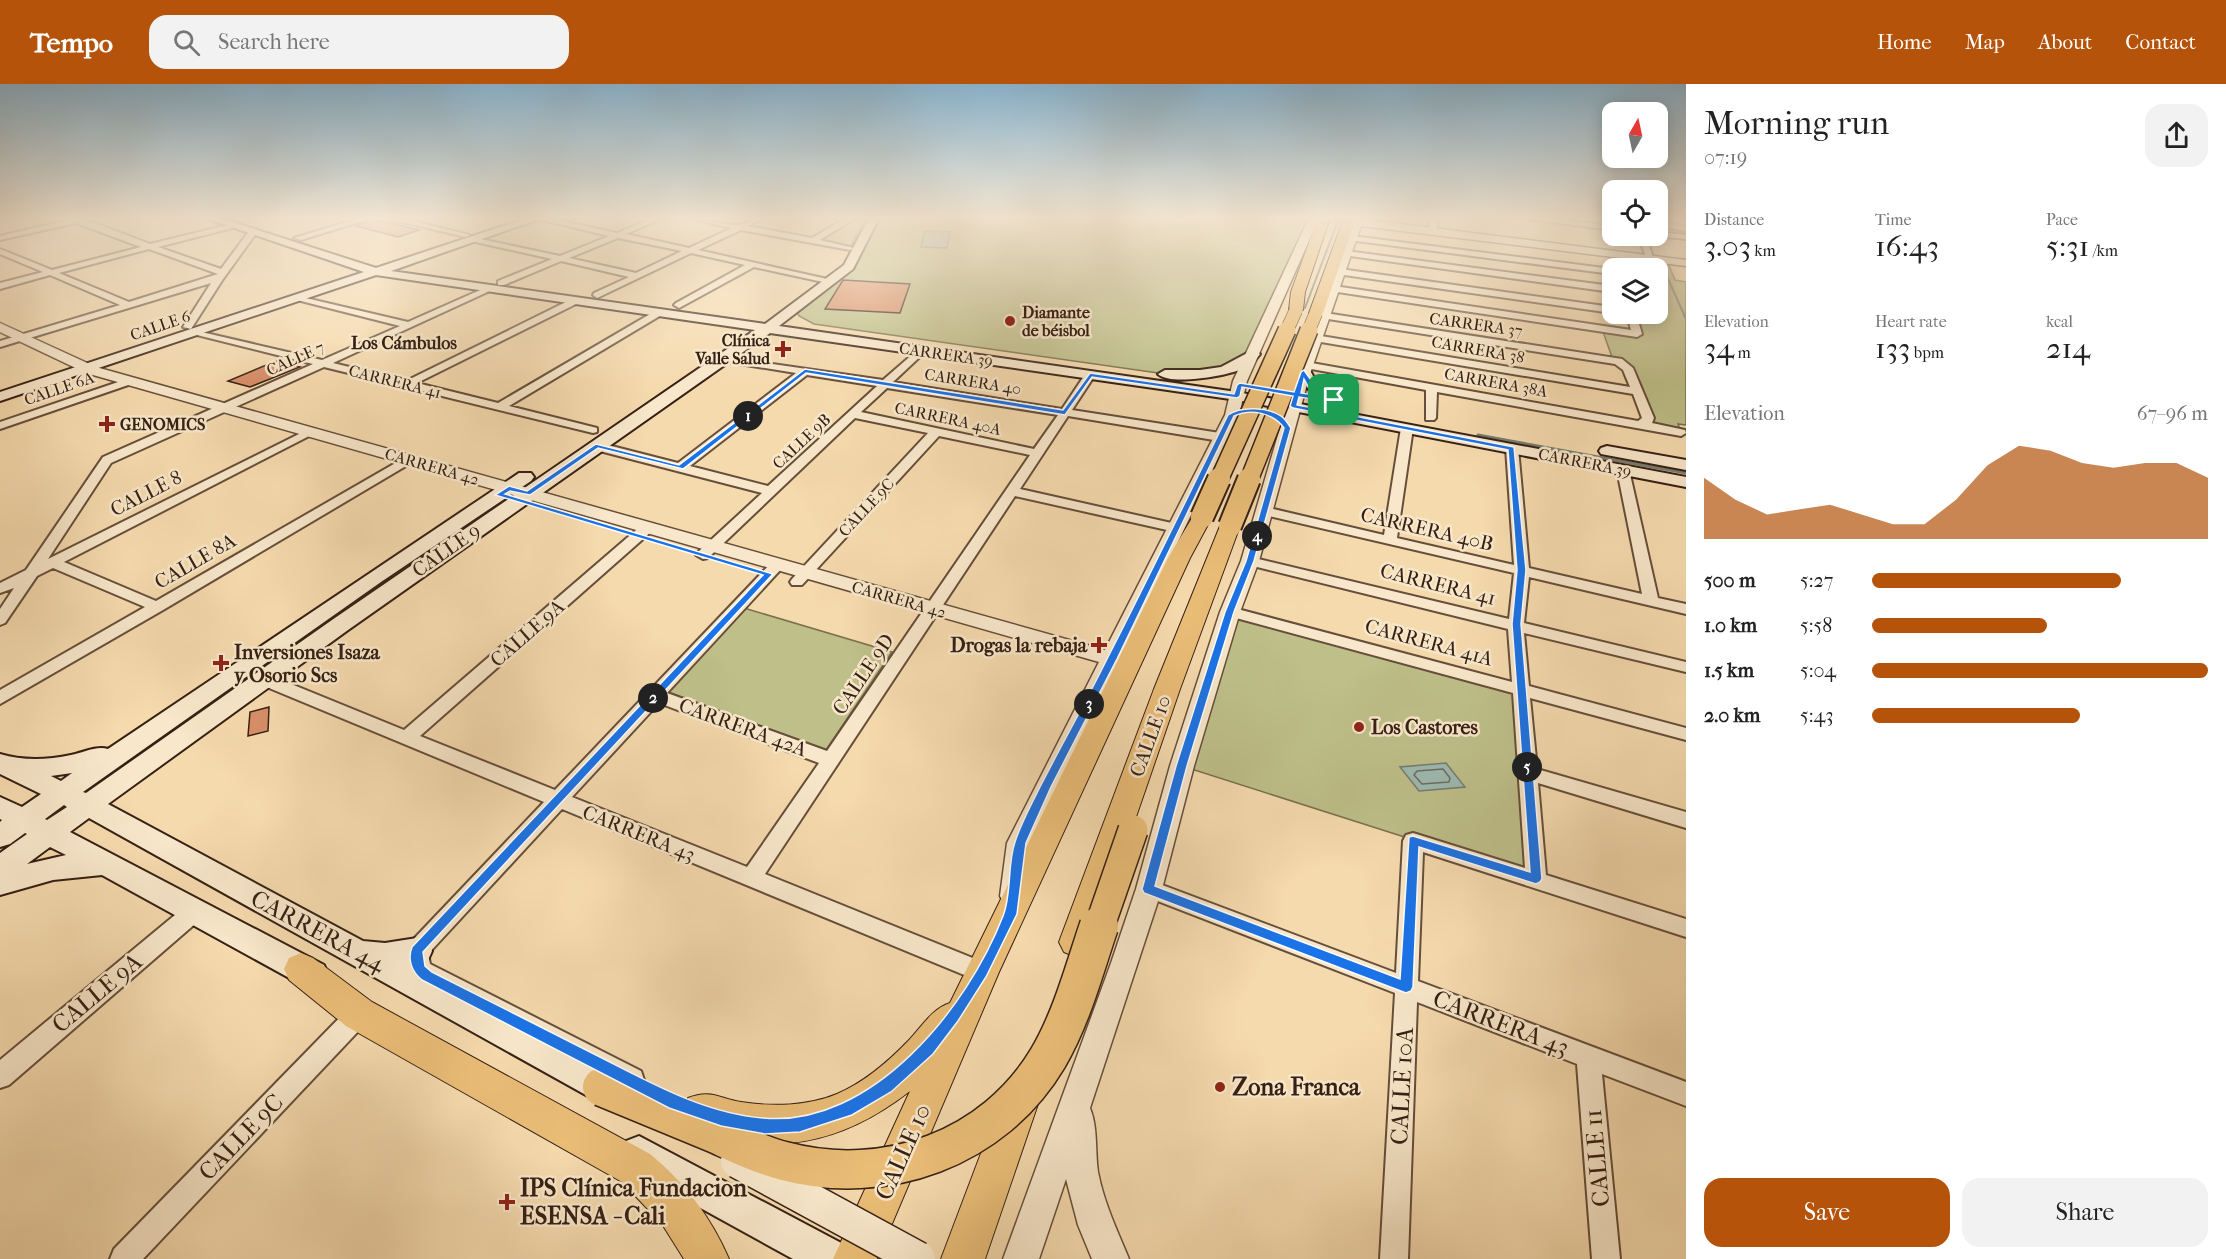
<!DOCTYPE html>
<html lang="en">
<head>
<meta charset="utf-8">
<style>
	body { margin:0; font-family:"IM FELL French Canon",serif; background:#f2f2f2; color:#222; height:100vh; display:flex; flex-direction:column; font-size:22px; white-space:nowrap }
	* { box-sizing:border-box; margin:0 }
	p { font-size:20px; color:#767676 }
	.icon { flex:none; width:33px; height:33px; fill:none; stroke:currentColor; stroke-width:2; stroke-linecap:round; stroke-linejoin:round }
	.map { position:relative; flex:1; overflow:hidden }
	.panel { display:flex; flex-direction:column; background:#fff; width:540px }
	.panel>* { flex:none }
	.needle { width:39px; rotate:9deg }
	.tools { position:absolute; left:1602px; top:18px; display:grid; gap:12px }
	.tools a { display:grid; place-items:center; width:66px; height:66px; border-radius:12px; background:#fff; box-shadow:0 3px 15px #0003; font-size:30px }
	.pin { position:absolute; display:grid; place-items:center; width:51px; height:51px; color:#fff; margin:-26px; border-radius:12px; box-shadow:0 3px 9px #0006 }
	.km { position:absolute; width:30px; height:30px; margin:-15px; border-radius:50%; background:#222; color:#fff; font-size:16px; line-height:30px; text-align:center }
	.round { display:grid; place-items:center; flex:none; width:63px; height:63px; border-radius:18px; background:#f2f2f2 }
	.headline { display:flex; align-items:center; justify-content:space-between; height:102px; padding:0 18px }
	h1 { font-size:33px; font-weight:600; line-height:45px }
	.metrics { display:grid; grid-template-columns:repeat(3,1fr); gap:9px; height:102px; padding:6px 18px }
	.metrics div { display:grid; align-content:center }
	.metrics b { font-size:30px; font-weight:600 }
	.metrics small { font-size:16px; font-weight:400 }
	.metrics p { font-size:16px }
	.chart { height:168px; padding:12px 18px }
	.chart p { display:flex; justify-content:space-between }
	.chart svg { width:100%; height:108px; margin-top:6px; fill:#b45309; opacity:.7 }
	.primary-button { display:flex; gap:12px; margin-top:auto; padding:12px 18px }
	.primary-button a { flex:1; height:69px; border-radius:18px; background:#b45309; color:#fff; font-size:24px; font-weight:600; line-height:69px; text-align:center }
	.primary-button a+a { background:#f2f2f2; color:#222 }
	ul { padding:0 18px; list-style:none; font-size:20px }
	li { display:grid; grid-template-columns:96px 72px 1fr; align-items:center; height:45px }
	li i { height:15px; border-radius:8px; background:#b45309 }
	header { display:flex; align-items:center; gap:36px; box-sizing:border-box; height:84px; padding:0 30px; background:#b45309; color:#fff }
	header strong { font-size:28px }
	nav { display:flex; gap:33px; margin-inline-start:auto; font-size:21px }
	.search { width:420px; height:54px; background:#f2f2f2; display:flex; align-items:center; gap:15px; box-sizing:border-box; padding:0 21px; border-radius:18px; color:#767676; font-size:22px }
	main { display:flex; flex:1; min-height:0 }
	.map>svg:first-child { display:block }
</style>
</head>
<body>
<header>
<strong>Tempo</strong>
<div class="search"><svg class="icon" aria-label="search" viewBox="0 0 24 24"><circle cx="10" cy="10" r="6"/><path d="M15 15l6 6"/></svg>Search here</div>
<nav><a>Home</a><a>Map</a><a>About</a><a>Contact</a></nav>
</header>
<main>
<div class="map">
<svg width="1686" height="1175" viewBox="0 0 1686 1175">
	<rect width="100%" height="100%" fill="#f5daae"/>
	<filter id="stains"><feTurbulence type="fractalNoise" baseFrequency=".00333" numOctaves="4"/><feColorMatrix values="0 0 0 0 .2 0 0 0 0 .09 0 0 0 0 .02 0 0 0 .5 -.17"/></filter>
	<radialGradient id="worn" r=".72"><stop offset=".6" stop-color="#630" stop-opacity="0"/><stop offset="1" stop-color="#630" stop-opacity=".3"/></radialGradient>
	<path fill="#bebf89" stroke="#7a704e" stroke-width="1.5" d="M851 134H865L850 164 813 157Z
		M874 134H1314L1253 270 1229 284 1165 290 814 240 799 232 796 227 845 186Z
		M1613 170 1667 177 1675 196 1686 198V341L1678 340 1681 348 1647 338 1628 284 1613 276 1602 245 1637 249 1632 230H1658V184H1619Z
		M744 524 892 568 826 666 668 608Z
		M1230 528 1521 605 1536 795 1182 682Z"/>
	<path fill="#9dbab1" stroke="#747c72" stroke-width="1.5" d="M925 147 950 148 947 164 921 163Z
		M1446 679 1465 703 1419 707 1400 683Z"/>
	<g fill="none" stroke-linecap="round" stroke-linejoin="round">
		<path stroke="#6a6d62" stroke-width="1.5" d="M1443 685 1450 694 1449 698 1422 700 1414 691 1417 687Z"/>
		<path stroke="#747c72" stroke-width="2" d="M1658 177 1668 195
			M1669 197 1686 235
			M575 213 743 236
			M1305 224 1339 134"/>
		<path stroke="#747c72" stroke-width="3" d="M1478 351 1686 389"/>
	</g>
	<path fill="#d98f69" stroke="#362014" stroke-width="1.5" d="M374 135 419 146 398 153 356 142Z
		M843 196 910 200 900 229 825 225Z
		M276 277 300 283 250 303 228 297Z
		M269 623 268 647 248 652 250 628Z"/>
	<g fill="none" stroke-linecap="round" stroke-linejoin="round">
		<g stroke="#664e3a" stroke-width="4">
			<path id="minor" d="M65 134H82L150 160 236 139V143L158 163 221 185 250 146 257 148 223 195 191 245 183 243 211 199 0 263V257L120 221 50 191 0 205V199L43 188 0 170V165L52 186 141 163 76 139 0 156V152L68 136ZM149 165 218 190 129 218 59 189Z
				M241 134H254L242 138 238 136Z
				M360 134H372L301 156 294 154Z
				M385 134H399L470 151 466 153Z
				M534 134H548L617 149 653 134H663L626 150 689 164 732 144 688 134C704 134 727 142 739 141 747 140 753 134 763 134L748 142 812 154 846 134H855L820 156 854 164 850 166 741 146 698 166 827 195 823 198 754 183 679 224 674 221 676 219 745 181 691 169 597 214 593 211 594 209 629 193 561 177 504 201H498V197L552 175 471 157V153L560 172 609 152ZM618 154 682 167 636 189 569 174Z
				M1430 134H1438L1436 150 1429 148Z
				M1523 134H1545L1612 142V146Z
				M1661 134H1669L1670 139 1686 143V147L1664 143Z
				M1658 148 1686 151V155L1655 152Z
				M1352 152 1612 185V190L1349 156V152Z
				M1638 152H1646L1654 177 1647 175Z
				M1346 167 1612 202V208L1343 171 1342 169Z
				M1340 185 1612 223V229L1337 190 1336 188Z
				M1334 202 1631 246 1627 230H1636L1642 250 1637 253 1331 207 1330 205Z
				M487 203 494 205 333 279 406 297 572 215H578V219L417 299 498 319 657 226H663V230L509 322 597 344V348L593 349 324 283 111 379 48 475 307 346 311 344 317 348 64 478 156 517 406 373 410 372 416 376 163 526 0 620V606L145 523 53 484 37 492 5 539 0 541V525L14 504 0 509V499L26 486 103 373 313 280 193 250V246L322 276 400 242 297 216V212L408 238Z
				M1325 229 1622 275 1633 284 1654 334 1652 339 1685 346 1686 349 1681 352 1437 308 1436 334 1434 336H1426V306L1306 284 1301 281 1306 278 1638 337 1642 334 1633 310 1315 257 1310 254 1315 251 1630 303 1623 286 1615 280 1322 234 1320 232Z
				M921 263 925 264V268L893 298 1062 325 1086 289 1090 288 1095 291 1072 326 1220 349 1226 353 1220 357 1068 332 1020 405 1176 440 1183 444 1176 448 1015 412 765 790 990 881 993 888 990 895 982 898 974 895 562 725 428 870 430 880 641 987 644 996 641 1005 632 1008 623 1005 419 899C408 889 402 874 409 860L544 718 257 599 255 595 257 591H269L404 646 642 441 647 440 654 444 652 447 420 652 555 706 773 477H783L785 480 783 483 667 609 827 667 1030 371 939 352 802 501H792L790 498 792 495 928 349 855 334 708 474 703 475 696 471 698 468 762 409 592 365 590 362 596 358 678 379 796 289 721 277 716 274 717 272 883 296ZM807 291 877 302 768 402 690 382ZM887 304 1058 331 1034 365 861 328ZM659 619 819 679 747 783 572 713Z
				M130 294 134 295V299L0 345V338Z
				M1407 341 1413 344 1397 454 1514 481 1506 364 1512 360 1518 364 1529 484 1642 510 1617 386 1623 382 1629 386 1658 514 1686 520V530L1529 493 1524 539 1686 578V588L1524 549 1529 602 1686 644V656L1530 614 1537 685 1686 728V744L1538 699 1546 791 1686 835V853L1423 768 1418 897 1686 998V1022L1602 990 1620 1175H1592L1577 980 1417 918 1408 1175H1380L1395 909 1142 811 1139 805 1142 799 1149 796 1396 889 1403 757 1406 751 1413 749 1525 784 1513 609 1225 531 1222 528 1230 523 1512 598 1508 545 1245 480 1243 477 1250 473 1509 535 1514 489 1265 431 1258 427 1265 423 1384 451 1401 344Z
				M195 818 203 821 206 827 203 833 9 1001 0 1004V976L187 821Z
				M359 919 367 922 371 930 367 938 143 1175H110L114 1165 351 922Z"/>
		</g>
		<g stroke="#664e3a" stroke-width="3">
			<path id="tertiary" d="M1309 134H1319L1247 297 1239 331 1033 759 1026 812 1022 820 1013 823 1004 820 1000 812 1007 759 1099 578 86 289 0 248V239L96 283 1105 566 1225 331 1233 297Z
				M1354 134 1686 176V182L1361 142 1309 293 1259 477 1240 528 1194 682 1162 805 1090 1024C1098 1043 1095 1068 1098 1088 1104 1119 1117 1146 1129 1175H1092L1078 1141 1066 1095 1039 1175H1003L1111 879 1136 805 1170 682 1220 528 1241 477 1295 293Z"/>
		</g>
		<g stroke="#362014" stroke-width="4">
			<path id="secondary" d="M205 134H220L376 184 527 134H542L391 187 765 240 844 181 869 134H879L853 185 779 242 1237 308 1686 393V403L1237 316 770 249 348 546 108 720 363 857 385 859 417 854 428 858 432 867 428 876 409 882 614 991 619 1003 614 1015 602 1020 89 734 70 748 324 881 328 891 324 901 313 905 302 901 102 791 53 796 0 811V769L27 750 25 749 10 760 0 763V738L2 736 0 735V713L22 723 41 710 0 690V670C23 677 47 676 71 671 82 669 97 661 108 665L519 389H531L534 393 531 397 381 498 83 708 86 709 332 536 755 246 376 191 0 317V308L364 188ZM72 689 61 697 51 692ZM64 721 67 723 47 736 45 735ZM50 763 66 771 27 780Z
				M1253 266 1260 270C1255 277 1249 281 1242 285 1226 292 1170 302 1158 290L1165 286H1200L1221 283Z
				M1304 284 1309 285 1316 297 1339 313 1342 316 1339 319C1322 324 1304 302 1297 288Z
				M1607 362 1686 376V386L1601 370 1599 367 1601 364Z
				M639 1052 845 1161 850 1175H793L626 1083 621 1070 626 1057Z"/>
		</g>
		<g stroke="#362014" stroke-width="2">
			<path id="primary" d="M1318 134H1330L1305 208 1303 226 1296 230 1291 229 1289 226 1291 208Z
				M1344 134H1356L1323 229 1316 233 1311 232 1309 229Z
				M1202 427 1209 429 1212 433 1190 474 999 888 877 1175H833L910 1007C842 1060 770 1076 688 1042L682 1028 688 1014C710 1005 719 1014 741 1018 772 1023 808 1022 837 1010 865 998 889 977 910 955 923 941 932 925 950 919L1168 474 1195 429Z
				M1230 436 1237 438 1240 442 1180 605 1093 858 1088 868 1076 873 1064 868 1059 858 1154 605 1220 442 1223 438Z
				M301 869 313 874 372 918 650 1070C685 1099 711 1133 729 1175H684L662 1140 622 1098 346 942 289 896 284 885 289 874Z
				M1020 998 1034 1003 1039 1017 985 1175H941L1006 1003Z"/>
		</g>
		<use href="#minor" fill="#f8e7ca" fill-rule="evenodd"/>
		<use href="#tertiary" fill="#f8e7ca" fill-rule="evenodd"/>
		<use href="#secondary" fill="#f8e7ca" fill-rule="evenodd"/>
		<use href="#primary" fill="#eabd77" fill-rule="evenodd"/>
		<g stroke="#362014" stroke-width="37" stroke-linecap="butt">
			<path id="secondary-bridge" d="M738 1077 918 1175"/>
		</g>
		<g stroke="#362014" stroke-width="14" stroke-linecap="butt">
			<path id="primary-bridge-far4" d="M1286 248 1296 226
				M1308 248 1316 229"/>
		</g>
		<g stroke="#362014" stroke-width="20" stroke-linecap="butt">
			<path id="primary-bridge-far3" d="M1219 396 1287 246
				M1249 396 1309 246"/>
		</g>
		<g stroke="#362014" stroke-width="26" stroke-linecap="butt">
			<path id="primary-bridge-far2" d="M1202 433 1219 395
				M1230 442 1249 395"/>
		</g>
		<g stroke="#362014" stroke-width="32" stroke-linecap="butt">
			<path id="primary-bridge-far1" d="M1099 844 1133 746"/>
		</g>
		<g stroke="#362014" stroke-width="41" stroke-linecap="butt">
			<path id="primary-bridge" d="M602 1003C640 1019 678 1034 716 1050 738 1060 760 1071 784 1077 885 1104 994 1065 1048 974 1072 933 1084 886 1099 842"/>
		</g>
		<use href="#secondary-bridge" stroke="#f8e7ca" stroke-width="34"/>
		<use href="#primary-bridge-far4" stroke="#eabd77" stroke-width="13"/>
		<use href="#primary-bridge-far3" stroke="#eabd77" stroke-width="17"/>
		<use href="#primary-bridge-far2" stroke="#eabd77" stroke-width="22"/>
		<use href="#primary-bridge-far1" stroke="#eabd77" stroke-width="29"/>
		<use href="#primary-bridge" stroke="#eabd77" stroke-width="38"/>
	</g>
	<linearGradient id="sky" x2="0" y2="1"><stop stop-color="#8ab6d2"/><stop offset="0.45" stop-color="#faeedb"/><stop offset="1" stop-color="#faeedb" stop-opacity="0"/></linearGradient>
	<rect width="1686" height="298" fill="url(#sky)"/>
	<path fill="#1a73e8" stroke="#fff" stroke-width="1.5" fill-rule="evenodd" d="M805 285 1063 326 1090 289 1234 310 1237 301 1240 299 1294 308 1301 288 1304 286 1313 299 1338 316 1334 318 1299 313 1297 321 1514 363 1526 486 1521 540 1542 795 1540 798 1536 800 1419 763 1413 903 1411 907 1406 909 1144 809 1142 805 1176 682 1225 528 1246 477 1284 344C1273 329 1251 324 1234 332L1117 575 1051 703 1026 759 1017 830 986 893 958 937 933 970 891 1008 852 1031 800 1048 765 1050 721 1042 669 1024 422 896C412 888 407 876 412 863L763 491 495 411 509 402 527 407 596 360 679 381ZM806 289 1065 331 1092 293 1237 314 1240 312 1242 303 1293 312 1290 322 1293 324 1508 366 1517 486 1512 540 1530 788 1413 752 1409 753 1400 895 1155 802 1187 682 1234 528 1254 477 1291 344C1288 340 1285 334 1281 332 1268 323 1241 322 1228 331 1188 412 1149 493 1108 573 1087 616 1063 658 1041 701 1032 719 1021 739 1015 758 1007 781 1012 809 1003 832 968 923 872 1044 763 1034 702 1029 648 997 594 970 540 943 486 915 432 888L425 882 423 868 773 490 505 410 510 407 530 411 598 364 683 385ZM1304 295 1308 302 1325 313 1301 309Z"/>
	<g fill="#8f2418" stroke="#f8e7ca" stroke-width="2">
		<circle cx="1010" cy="237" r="6"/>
		<path d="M780 256h6v6h6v6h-6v6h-6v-6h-6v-6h6z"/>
		<path d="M104 331h6v6h6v6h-6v6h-6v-6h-6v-6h6z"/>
		<path d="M1096 552h6v6h6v6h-6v6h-6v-6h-6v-6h6z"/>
		<path d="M218 570h6v6h6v6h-6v6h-6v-6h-6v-6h6z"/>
		<circle cx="1359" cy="643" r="6"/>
		<circle cx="1220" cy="1003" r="6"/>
		<path d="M504 1109h6v6h6v6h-6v6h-6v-6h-6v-6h6z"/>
	</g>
	<g text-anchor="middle" stroke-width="5" stroke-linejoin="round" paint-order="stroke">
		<g font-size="16" font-weight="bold" fill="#362014" stroke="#f8e7ca" text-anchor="start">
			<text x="1022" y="234">Diamante<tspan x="1022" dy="18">de béisbol</tspan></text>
			<text x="770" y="262" text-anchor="end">Clínica<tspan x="770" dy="18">Valle Salud</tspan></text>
			<text x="120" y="346">GENOMICS</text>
		</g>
		<g font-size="16" fill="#362014" stroke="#f8e7ca">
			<text transform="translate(1476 240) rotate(8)" y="6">CARRERA 37</text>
			<text transform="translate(160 241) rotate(-19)" y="6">CALLE 6</text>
			<text transform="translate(1478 265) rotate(10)" y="6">CARRERA 38</text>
			<text transform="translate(946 270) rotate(8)" y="6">CARRERA 39</text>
			<text transform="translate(295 274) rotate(-24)" y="6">CALLE 7</text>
			<text transform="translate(395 297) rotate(14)" y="6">CARRERA 41</text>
			<text transform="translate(973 297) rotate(9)" y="6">CARRERA 40</text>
			<text transform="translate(1496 298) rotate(10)" y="6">CARRERA 38A</text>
			<text transform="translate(59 304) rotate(-19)" y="6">CALLE 6A</text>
			<text transform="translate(948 334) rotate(12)" y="6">CARRERA 40A</text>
			<text transform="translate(801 357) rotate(-43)" y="6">CALLE 9B</text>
			<text transform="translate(1585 378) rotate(11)" y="6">CARRERA 39</text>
			<text transform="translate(432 382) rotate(16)" y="6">CARRERA 42</text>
			<text transform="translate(866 423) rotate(-47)" y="6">CALLE 9C</text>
			<text transform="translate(899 515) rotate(16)" y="6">CARRERA 42</text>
		</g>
		<g font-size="18" font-weight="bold" fill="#362014" stroke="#f8e7ca">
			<text x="404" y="265">Los Cámbulos</text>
		</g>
		<g font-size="20" fill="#362014" stroke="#f8e7ca">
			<text transform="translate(146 409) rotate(-27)" y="7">CALLE 8</text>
			<text transform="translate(1427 445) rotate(13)" y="7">CARRERA 40B</text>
			<text transform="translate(446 466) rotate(-35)" y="7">CALLE 9</text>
			<text transform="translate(195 477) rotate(-30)" y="7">CALLE 8A</text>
			<text transform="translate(1438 500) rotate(14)" y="7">CARRERA 41</text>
			<text transform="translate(527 549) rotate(-41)" y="7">CALLE 9A</text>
			<text transform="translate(1429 558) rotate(15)" y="7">CARRERA 41A</text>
			<text transform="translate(863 590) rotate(-56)" y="7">CALLE 9D</text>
			<text transform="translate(743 643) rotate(20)" y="7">CARRERA 42A</text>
			<text transform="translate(1150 652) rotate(-70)" y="7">CALLE 10</text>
			<text transform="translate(639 749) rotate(22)" y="7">CARRERA 43</text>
		</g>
		<g font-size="20" font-weight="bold" fill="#362014" stroke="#f8e7ca" text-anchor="start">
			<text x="1087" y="568" text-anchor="end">Drogas la rebaja</text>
			<text x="234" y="575">Inversiones Isaza<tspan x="234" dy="23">y Osorio Scs</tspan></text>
			<text x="1371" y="650">Los Castores</text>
		</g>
		<g font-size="24" fill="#362014" stroke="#f8e7ca">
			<text transform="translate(318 847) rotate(28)" y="8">CARRERA 44</text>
			<text transform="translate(97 909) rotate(-40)" y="8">CALLE 9A</text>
			<text transform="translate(1501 939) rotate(21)" y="8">CARRERA 43</text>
			<text transform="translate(1402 1002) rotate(-87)" y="8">CALLE 10A</text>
			<text transform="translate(241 1053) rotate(-46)" y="8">CALLE 9C</text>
			<text transform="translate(903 1068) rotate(-66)" y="8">CALLE 10</text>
			<text transform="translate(1597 1074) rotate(-95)" y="8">CALLE 11</text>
		</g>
		<g font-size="24" font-weight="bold" fill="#362014" stroke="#f8e7ca" text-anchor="start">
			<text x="1232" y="1011">Zona Franca</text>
			<text x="520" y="1112">IPS Clínica Fundacion<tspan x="520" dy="28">ESENSA - Cali</tspan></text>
		</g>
	</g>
	<rect width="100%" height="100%" filter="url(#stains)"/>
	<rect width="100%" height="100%" fill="url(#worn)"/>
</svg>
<div class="tools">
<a><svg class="needle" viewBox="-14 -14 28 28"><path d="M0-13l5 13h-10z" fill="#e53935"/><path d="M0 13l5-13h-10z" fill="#767676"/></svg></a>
<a><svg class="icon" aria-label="locate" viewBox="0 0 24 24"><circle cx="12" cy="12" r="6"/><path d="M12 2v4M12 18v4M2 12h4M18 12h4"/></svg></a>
<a><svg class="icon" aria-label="layers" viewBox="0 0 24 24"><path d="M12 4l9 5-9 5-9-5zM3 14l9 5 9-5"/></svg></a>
</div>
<div class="pin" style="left:1334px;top:316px;background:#1e9e55"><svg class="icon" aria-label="arrive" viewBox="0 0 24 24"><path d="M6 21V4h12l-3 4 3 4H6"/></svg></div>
<b class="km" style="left:748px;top:332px">1</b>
<b class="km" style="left:653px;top:614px">2</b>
<b class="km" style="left:1089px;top:620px">3</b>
<b class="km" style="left:1257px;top:452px">4</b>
<b class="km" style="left:1527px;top:683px">5</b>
</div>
<section class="panel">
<div class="headline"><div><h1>Morning run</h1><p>07:19</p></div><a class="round"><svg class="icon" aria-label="share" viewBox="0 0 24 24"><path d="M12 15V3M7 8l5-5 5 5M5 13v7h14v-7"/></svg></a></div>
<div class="metrics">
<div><p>Distance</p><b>3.03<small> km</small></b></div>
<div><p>Time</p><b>16:43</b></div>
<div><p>Pace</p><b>5:31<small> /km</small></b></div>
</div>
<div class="metrics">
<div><p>Elevation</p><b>34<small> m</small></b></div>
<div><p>Heart rate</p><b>133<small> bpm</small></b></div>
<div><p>kcal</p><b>214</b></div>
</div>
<div class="chart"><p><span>Elevation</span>67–96 m</p>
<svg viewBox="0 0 160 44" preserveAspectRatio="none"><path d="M0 44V19L10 28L20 34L30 32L40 30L50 34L60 38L70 38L80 28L90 14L100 6L110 8L120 13L130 15L140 13L150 13L160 19V44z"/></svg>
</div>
<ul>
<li><b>500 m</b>5:27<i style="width:74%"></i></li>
<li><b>1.0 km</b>5:58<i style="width:52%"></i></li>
<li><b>1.5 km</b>5:04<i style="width:100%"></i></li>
<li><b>2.0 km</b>5:43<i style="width:62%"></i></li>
</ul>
<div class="primary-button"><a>Save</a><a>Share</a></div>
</section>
</main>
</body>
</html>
